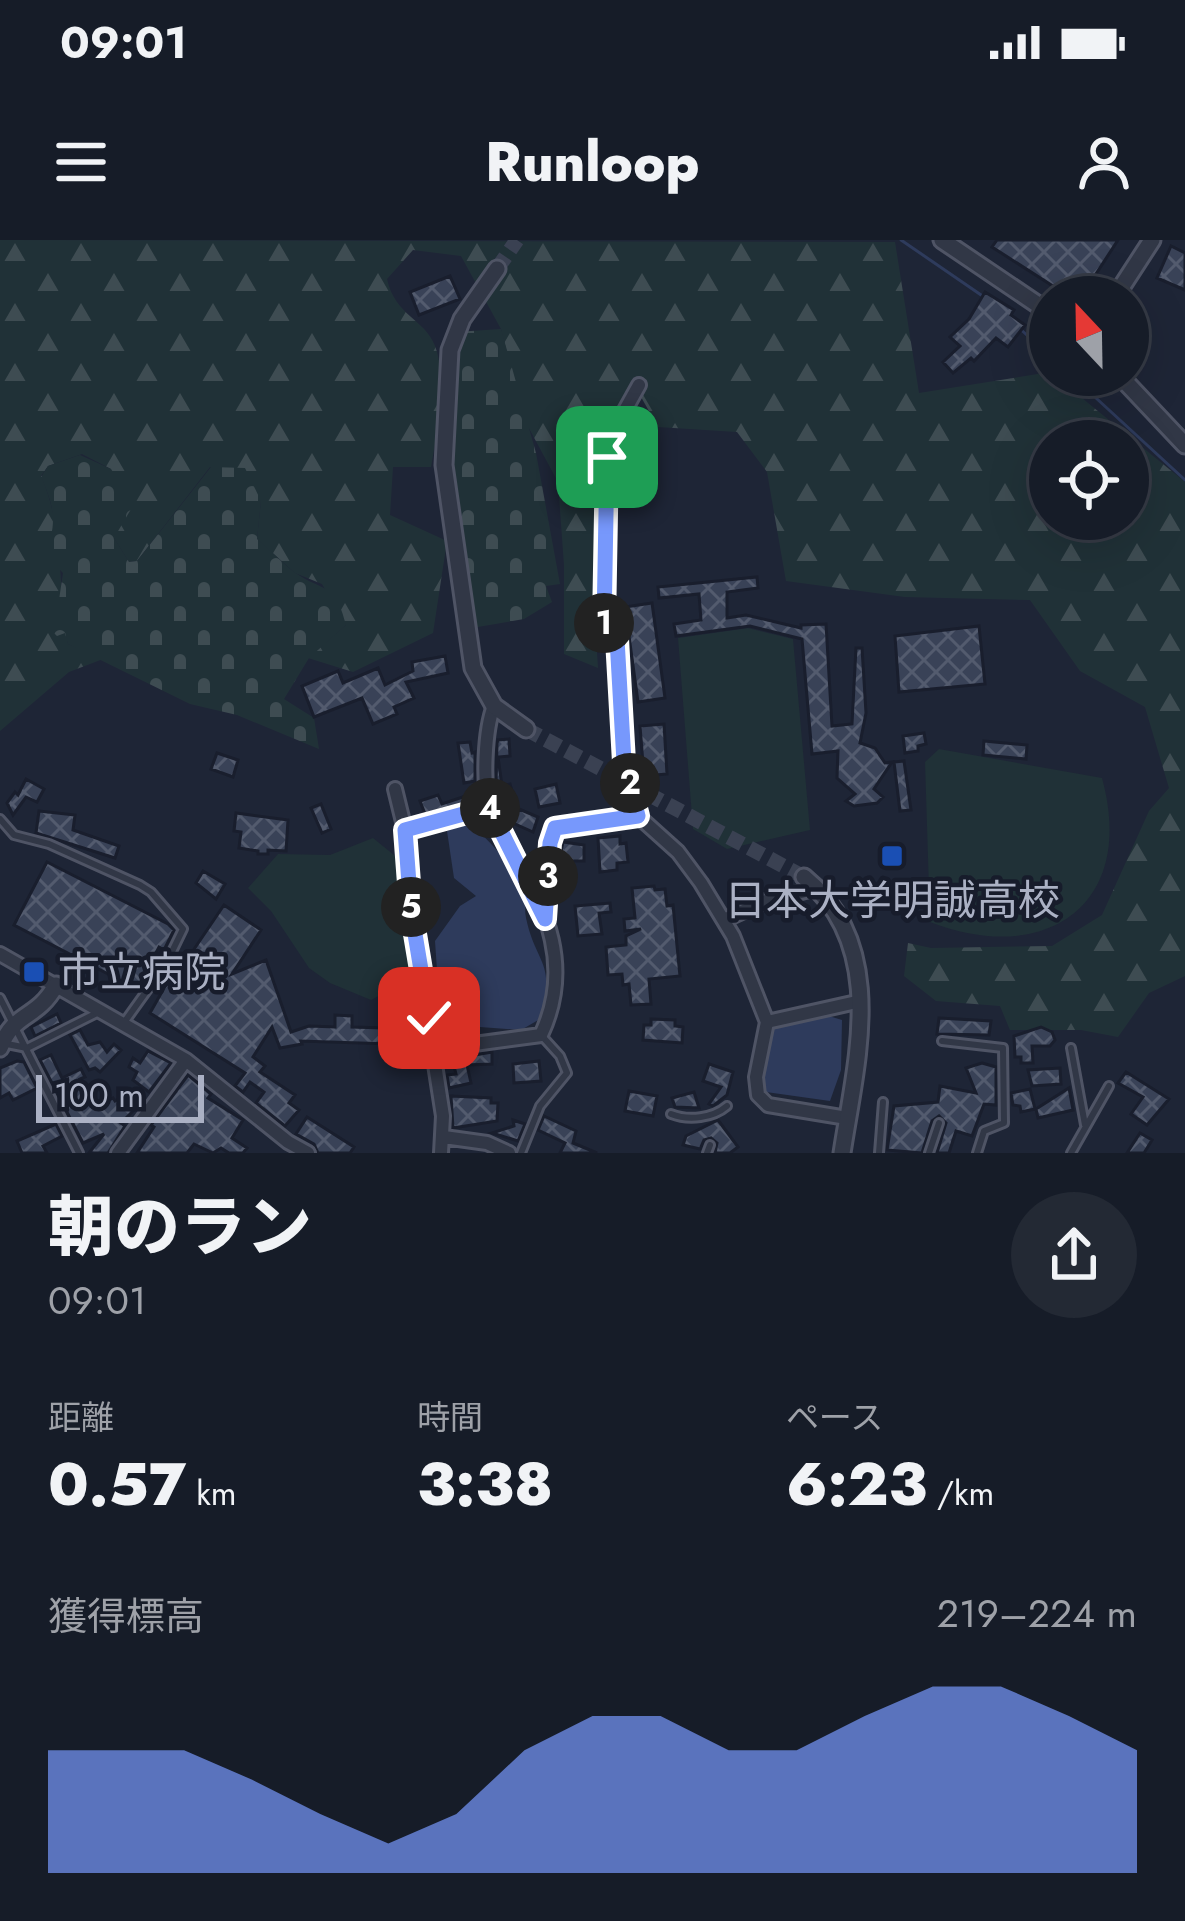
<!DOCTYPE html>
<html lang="ja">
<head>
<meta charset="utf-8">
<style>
	body { margin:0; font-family:Jost,"Noto Sans JP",sans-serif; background:#232934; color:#f1f3f6; height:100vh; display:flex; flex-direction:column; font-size:45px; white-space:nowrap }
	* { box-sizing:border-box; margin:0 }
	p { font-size:39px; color:#9ea1a8 }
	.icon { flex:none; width:66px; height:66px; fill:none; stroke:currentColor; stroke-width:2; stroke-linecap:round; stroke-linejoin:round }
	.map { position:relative; height:913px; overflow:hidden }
	.side { display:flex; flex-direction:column; background:#161c28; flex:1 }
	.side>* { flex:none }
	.needle { width:78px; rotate:338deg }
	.tools { position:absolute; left:1029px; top:36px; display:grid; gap:24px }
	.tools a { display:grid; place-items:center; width:120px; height:120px; border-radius:50%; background:#161c28; box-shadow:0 12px 48px #0002,0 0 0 3px #353a45; font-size:60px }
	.scale { position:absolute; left:36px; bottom:30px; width:168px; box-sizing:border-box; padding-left:12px; border:6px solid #abb1c4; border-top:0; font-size:33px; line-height:42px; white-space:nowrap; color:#abb1c4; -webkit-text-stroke:9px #171c2b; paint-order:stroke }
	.pin { position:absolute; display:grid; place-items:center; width:102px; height:102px; color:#fff; margin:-51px; border-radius:24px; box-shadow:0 6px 18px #0006 }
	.km { position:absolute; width:60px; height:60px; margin:-30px; border-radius:50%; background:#222; color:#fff; font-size:33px; line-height:60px; text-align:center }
	.round { display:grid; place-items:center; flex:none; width:126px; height:126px; border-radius:63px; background:#232934 }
	.summary { display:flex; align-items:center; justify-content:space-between; height:204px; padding:0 48px }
	h1 { font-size:66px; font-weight:800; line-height:90px }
	.stats { display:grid; grid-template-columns:repeat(3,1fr); gap:18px; height:204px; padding:12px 48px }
	.stats div { display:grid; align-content:center }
	.stats b { font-size:60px; font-weight:800 }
	.stats small { font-size:33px; font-weight:400 }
	.stats p { font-size:33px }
	.chart { height:336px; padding:24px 48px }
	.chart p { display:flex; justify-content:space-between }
	.chart svg { width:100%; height:216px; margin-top:12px; fill:#7798fc; opacity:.7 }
	.status { display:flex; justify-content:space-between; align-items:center; height:84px; padding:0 60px; background:#161c28; direction:ltr }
	.status svg { height:33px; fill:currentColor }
	header { display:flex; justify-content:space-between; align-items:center; height:156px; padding:0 48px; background:#161c28; font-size:54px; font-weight:800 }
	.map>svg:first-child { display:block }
</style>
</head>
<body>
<div class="status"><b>09:01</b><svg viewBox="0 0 49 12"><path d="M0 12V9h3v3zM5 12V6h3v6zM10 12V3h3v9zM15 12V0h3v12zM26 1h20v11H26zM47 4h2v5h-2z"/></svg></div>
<header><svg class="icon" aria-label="menu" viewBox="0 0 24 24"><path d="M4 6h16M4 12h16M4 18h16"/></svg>Runloop<svg class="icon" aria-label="person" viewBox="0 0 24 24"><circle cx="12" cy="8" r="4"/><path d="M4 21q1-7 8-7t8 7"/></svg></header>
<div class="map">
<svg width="1185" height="913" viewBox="0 0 1185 913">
	<defs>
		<pattern id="forest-firs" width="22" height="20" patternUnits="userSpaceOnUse" patternTransform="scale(3)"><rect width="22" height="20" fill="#203137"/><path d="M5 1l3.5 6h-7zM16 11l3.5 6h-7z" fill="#3e4c52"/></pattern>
		<pattern id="cemetery-stones" width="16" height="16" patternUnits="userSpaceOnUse" patternTransform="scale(3)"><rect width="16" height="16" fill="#203137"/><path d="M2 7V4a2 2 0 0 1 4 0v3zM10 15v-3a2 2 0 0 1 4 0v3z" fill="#3e4c52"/></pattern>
		<pattern id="building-cross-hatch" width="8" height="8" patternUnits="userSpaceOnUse" patternTransform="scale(3)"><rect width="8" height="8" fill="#394257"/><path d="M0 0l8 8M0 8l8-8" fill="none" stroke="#535b6e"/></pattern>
	</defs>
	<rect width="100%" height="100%" fill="#1e2536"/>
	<path fill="#203137" d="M748 388 793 399 810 590 727 609 693 589 678 398Z
		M939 509 1102 538C1137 665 1046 727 930 682L925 522Z
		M373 598 410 628 421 734 371 760 330 743 309 728 271 671 248 648 278 614 330 615Z"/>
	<path fill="url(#forest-firs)" fill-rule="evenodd" d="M0 0 895 2 919 153 1050 132 1185 242V736L1149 753 1118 797 1081 790H1010L1000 766 936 761 904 736 908 703 931 708 1052 706 1102 675 1149 571 1169 548 1145 467 1080 431 1030 360 905 357 786 341 767 232 737 192 658 187 632 141C588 232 591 328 598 428L564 414V325L558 242 524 179 501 89 461 16 413 10 387 39C395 76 425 79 435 106 448 141 437 192 431 227H393L390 275 447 301 433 393 353 432 308 418 346 385 322 344 295 333 257 299 261 261 210 227 137 321 129 322 114 298 111 229 82 214 48 226 41 236C65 290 57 347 68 404L103 419 69 432 0 491ZM1050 201H1128V279H1050Z"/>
	<path fill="url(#cemetery-stones)" d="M501 89 536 213 560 344 546 346 552 362 524 379 466 389 444 225 456 92Z
		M80 215 111 229 134 264 114 298 129 322 137 321 211 227 245 228 261 261 257 299C270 309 281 322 294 332 324 353 335 341 346 385L309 418 284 459 314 478 319 509 237 475 190 464 68 404 65 393 57 396 42 381 44 366 59 360 63 333 45 314C58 283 54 266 41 237L48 226Z"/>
	<path fill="#2e3b5c" d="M468 584C489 598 512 625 523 650 527 659 524 669 526 678 536 725 557 722 540 779L521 790 453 785 439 759 435 701 460 666 476 656 454 638 447 591Z
		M819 773 842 780 841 830 830 861 766 852 756 825 772 787Z"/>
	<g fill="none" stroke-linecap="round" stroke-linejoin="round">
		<path stroke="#2e3b5c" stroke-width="3" d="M901 0 984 57
			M1018 87 1050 116
			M1071 135 1185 240"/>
	</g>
	<path fill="url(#building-cross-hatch)" stroke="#191e2d" stroke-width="3" d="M997 0H1118L1081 57H1070L992 7Z
		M1171 6 1185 13V50L1157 38Z
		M450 36 460 59 419 75 410 52Z
		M985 52 1014 70 1011 75 1025 85 1008 107 996 98 974 121 971 118 953 133 943 122 960 106 950 97 969 79Z
		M757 337 758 348 727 352V378L746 375 801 388V385L826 384 832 486 852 484 856 408H862L866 473 860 503 875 508 885 523 892 522 874 549 883 557 877 563 854 566 846 561 855 554 837 538 838 511 812 514 802 399 750 386 676 396 674 384 701 380 699 354 659 358 658 347Z
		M652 363 665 458 638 462 625 367Z
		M979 386 985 444 899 452 895 396Z
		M445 416 448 433 406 442 414 458 394 467 397 474 373 484 362 458 314 477 302 446 338 431 343 443 378 428 385 445 413 431 412 422Z
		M664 484 667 534 644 536 640 486Z
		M924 493 926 504 918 506V511L905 513 903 496Z
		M509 499 510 516 498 517 502 546 510 544 515 561 501 565 496 544 497 503 498 500Z
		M984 501 1027 505 1026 519 983 515Z
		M470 502 472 513 475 512V541L464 543 458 503Z
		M217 513 238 520 233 537 211 529Z
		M904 521 911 570 900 571 894 522Z
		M26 539 44 549 37 562 26 557 13 575 7 563 15 552 18 555Z
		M556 544 560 563 539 567 535 549Z
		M438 555 442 564 469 555 471 561 425 574 420 561Z
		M321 564 331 589 322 593 311 568Z
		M519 569 538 577 533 592 513 583Z
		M39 571 75 575 73 590 119 606 115 618 36 593Z
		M236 573 288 580 286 611 268 610V614H258V611L239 608 241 592 234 591Z
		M620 596V604L626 603 628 622 617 623V630L600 632 598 598Z
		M563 602 584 605V621H559Z
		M47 622 168 684 174 690 164 710 159 707 137 749 14 685Z
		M203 631 225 644 216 659 196 643Z
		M654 646 655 650 665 649 667 666 673 665 680 736 649 739 651 764 631 765 629 744 623 745 622 734 608 735 606 707 626 705V696L641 689 625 691 624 679 635 678 632 648Z
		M610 663 611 672 599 673 602 694 578 696 575 666Z
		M224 665 261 690 232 734 266 720 291 792 309 786 335 787V775L352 776V787L419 789 421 805 301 801 302 804 280 808 272 787 253 817 265 826 260 832 295 855 289 863 299 870 285 886 256 863 264 852 250 842 243 852 235 846 245 833 150 773 181 718 186 721Z
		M57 774 61 783 35 796 31 787Z
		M939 778 991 781 989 795 937 794Z
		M651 779 675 780V786L683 787 682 803 643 800 644 785H651Z
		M1041 787 1052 792 1055 800 1050 806H1032L1033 823H1021V817H1015L1014 796Z
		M80 790 88 805 100 802 107 812 114 804 121 810 100 832 95 828 89 830 70 795Z
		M148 811 171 823 149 852 133 840 137 832 129 827 133 818 140 823Z
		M492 812V824L467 825 471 843 449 848 447 835 456 834 452 819Z
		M51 815 62 838 81 829 85 837 80 839 93 864 98 861 100 865 113 858 115 861 134 850 141 863 121 883 125 886 108 913H89L104 894 83 903 40 820Z
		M17 821 24 822 37 848 13 860 9 853 0 858V828Z
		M539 821 541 841 514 843 513 824Z
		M982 823 996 827V865L984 864 972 896 956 891 949 913H937L946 883 939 876 932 881 922 913 887 910 894 866 938 862 940 846 976 853 966 828Z
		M709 824 733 832 727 855 713 866 709 864 721 847 703 841Z
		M1060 828 1061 844 1032 846 1028 830Z
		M1126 832 1169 859 1147 885 1131 874 1143 857 1118 843Z
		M188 835 211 854 208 858 243 880 232 898 247 908 243 913H229L221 908 213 913 194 904 187 913H137L154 887 151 885Z
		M1069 848 1073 870 1038 878 1036 869Z
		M1030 849 1035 869 1021 872 1020 866 1013 865 1011 853Z
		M629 851 657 856 653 876 625 871Z
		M694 852 699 868 675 867 672 858Z
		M451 856 491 858V863H498L497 881 453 888Z
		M544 876 576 891 573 903 597 913H560L565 903 538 890Z
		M307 877 354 907 350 913H318L314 904 296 894Z
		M513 880 525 884 518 901 492 893 514 886Z
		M718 880 738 907 730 913H715L717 903 711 898 704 900 700 909 683 905 686 896Z
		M56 884 62 896 43 906 47 913H22L17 901Z
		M1140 893 1152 900 1144 913H1127Z"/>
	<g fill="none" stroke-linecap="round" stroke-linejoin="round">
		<path stroke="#3a4152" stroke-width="15" stroke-dasharray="15 8" stroke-linecap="butt" d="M497 29 517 0
			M526 489 804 637"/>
		<g stroke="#4f5465" stroke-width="12">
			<path id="service" d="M0 579 14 595 49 604 140 645 151 652 183 689 166 724 123 784
				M0 758 79 913
				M942 801 1003 808 1004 883 984 891 977 913
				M7 804 27 808 99 772
				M1071 808 1085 885
				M671 874C689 881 713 878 727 866
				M521 913 540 866 567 833 560 816 541 795
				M707 913 710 905
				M879 913 883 862
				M929 913 939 883
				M1071 913 1109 846"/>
		</g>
		<g stroke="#4f5465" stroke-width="18">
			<path id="minor" d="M639 145 619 181 607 217 604 385 618 399 624 522 635 565 638 576 678 612 701 643 733 696 767 782 756 837 758 855 768 865 847 878
				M395 549 405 590 411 670 443 876 441 913
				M405 590 489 567
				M545 677 550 603 555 588 638 576
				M724 680 766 661 817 648
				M0 714 186 820 288 902 308 913
				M767 782 861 761
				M433 816 452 807 541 795C573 727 547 671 513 609 506 596 495 582 490 568 482 544 485 489 494 466
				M444 897 487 903 509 913
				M118 913 186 820"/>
		</g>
		<g stroke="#4f5465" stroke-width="21">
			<path id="tertiary" d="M942 0 1050 73
				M497 29 462 79 450 110 444 225 473 428 494 466 526 489
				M1115 57 1152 0
				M1119 135 1185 205
				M804 637C889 706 856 821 842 913
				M0 808C15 770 36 781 56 745"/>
		</g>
		<use href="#service" stroke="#313746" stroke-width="6"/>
		<use href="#minor" stroke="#313746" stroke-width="12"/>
		<use href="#tertiary" stroke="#313746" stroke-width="15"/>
	</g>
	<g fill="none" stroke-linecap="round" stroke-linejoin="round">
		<g stroke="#fff" stroke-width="24">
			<path id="route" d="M429 778 411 670 405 590 489 567 545 679 550 603 555 588 638 576 624 522 617 399 604 385 607 217"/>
		</g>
		<use href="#route" stroke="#7798fc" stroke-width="15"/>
	</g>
	<g fill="#1a4fb4" stroke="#171c2b" stroke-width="4.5">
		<rect x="880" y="604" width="24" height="24" rx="6"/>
		<rect x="22" y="720" width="24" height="24" rx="6"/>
	</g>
	<g text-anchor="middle" stroke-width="9" stroke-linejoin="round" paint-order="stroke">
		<g font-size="42" fill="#abb1c4" stroke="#171c2b">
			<text x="892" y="675">日本大学明誠高校</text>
			<text x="58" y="747" text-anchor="start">市立病院</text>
		</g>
	</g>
</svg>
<div class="tools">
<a><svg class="needle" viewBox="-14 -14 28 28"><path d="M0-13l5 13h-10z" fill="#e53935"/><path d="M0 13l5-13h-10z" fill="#9ea1a8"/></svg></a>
<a><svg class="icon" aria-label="locate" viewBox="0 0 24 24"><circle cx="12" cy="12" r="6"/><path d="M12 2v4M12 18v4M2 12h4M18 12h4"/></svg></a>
</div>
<div class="scale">100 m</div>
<div class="pin" style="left:607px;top:217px;background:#1e9e55"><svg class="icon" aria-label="arrive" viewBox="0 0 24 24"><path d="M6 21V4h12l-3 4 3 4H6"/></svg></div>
<div class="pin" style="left:429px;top:778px;background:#d93025"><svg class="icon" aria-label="check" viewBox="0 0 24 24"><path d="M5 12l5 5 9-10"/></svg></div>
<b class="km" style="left:604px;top:383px">1</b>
<b class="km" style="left:630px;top:543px">2</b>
<b class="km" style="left:548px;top:636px">3</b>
<b class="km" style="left:490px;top:568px">4</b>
<b class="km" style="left:411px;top:667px">5</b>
</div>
<section class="side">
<div class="summary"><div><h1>朝のラン</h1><p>09:01</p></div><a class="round"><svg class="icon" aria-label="share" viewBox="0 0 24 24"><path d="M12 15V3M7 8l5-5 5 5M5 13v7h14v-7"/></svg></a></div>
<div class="stats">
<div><p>距離</p><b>0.57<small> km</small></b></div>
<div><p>時間</p><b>3:38</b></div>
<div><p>ペース</p><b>6:23<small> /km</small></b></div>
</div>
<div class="chart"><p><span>獲得標高</span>219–224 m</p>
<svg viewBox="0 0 160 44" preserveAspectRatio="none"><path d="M0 44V19L10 19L20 19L30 25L40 32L50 38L60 32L70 19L80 12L90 12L100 19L110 19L120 12L130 6L140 6L150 12L160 19V44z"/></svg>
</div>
</section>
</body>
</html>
